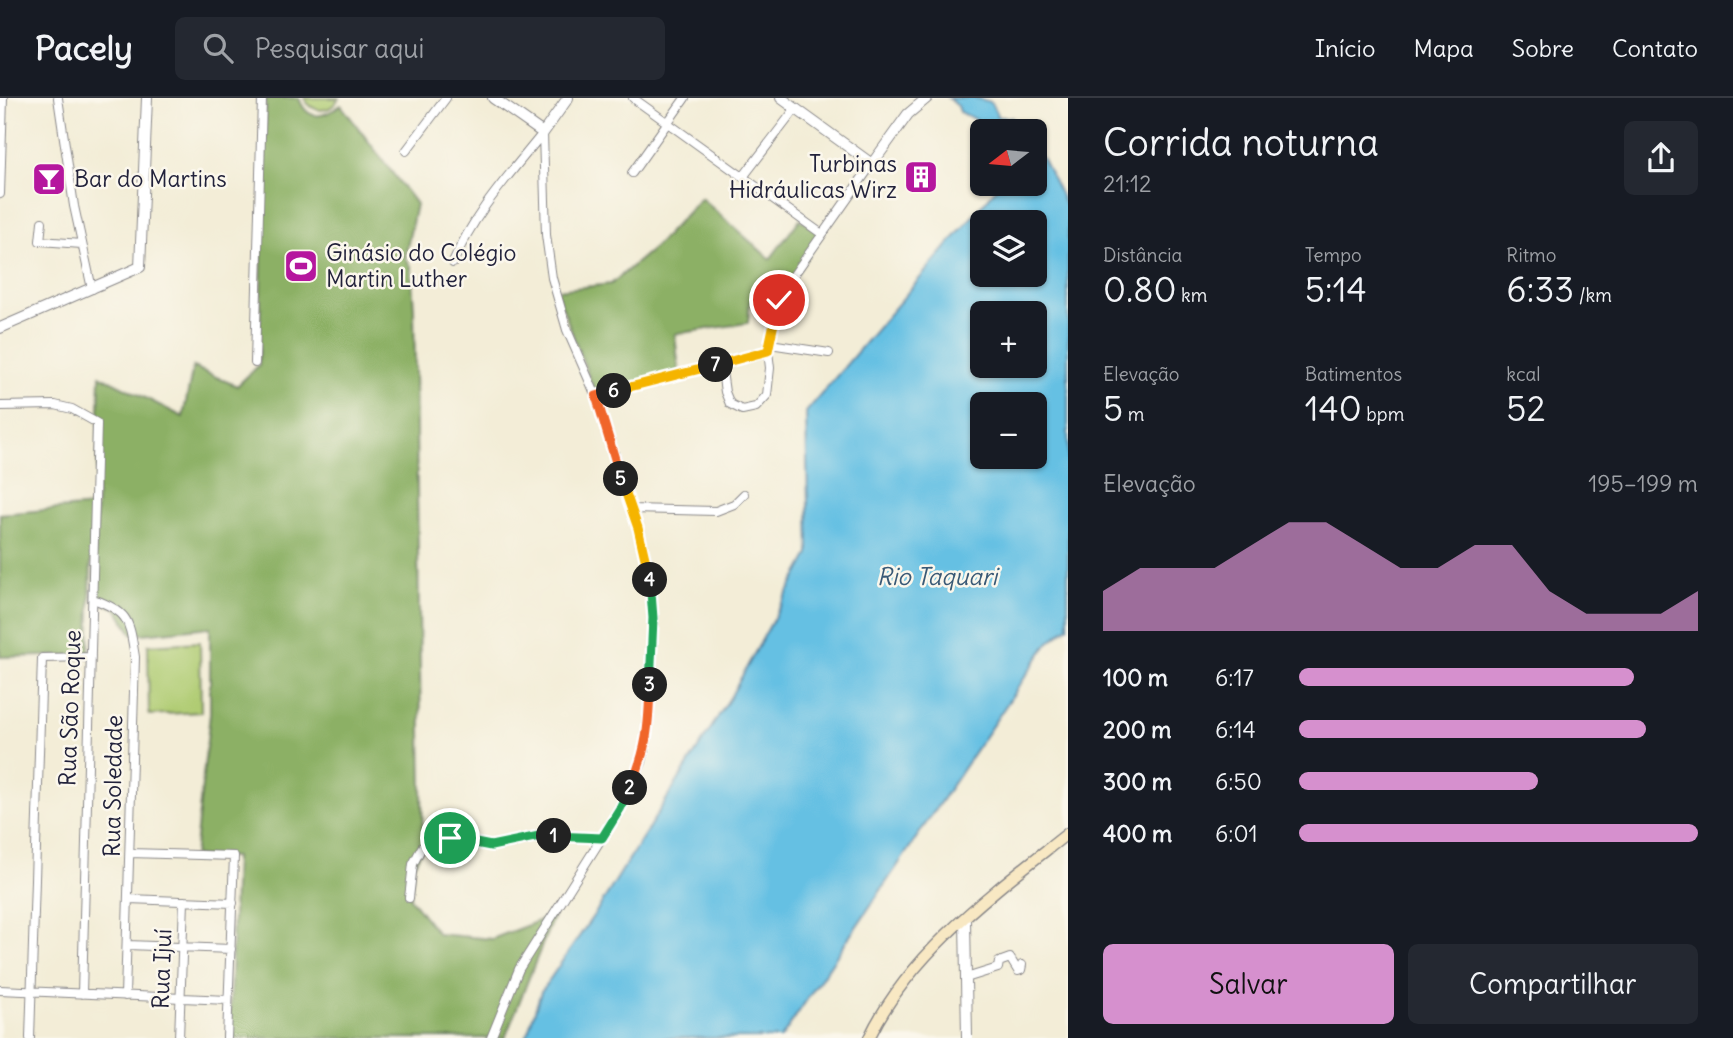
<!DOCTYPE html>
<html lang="pt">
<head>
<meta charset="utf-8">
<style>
	body { margin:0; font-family:Delius,sans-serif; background:#242831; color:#f1f3f6; height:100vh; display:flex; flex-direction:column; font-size:26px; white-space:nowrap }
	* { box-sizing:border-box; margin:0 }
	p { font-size:23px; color:#9ea1a6 }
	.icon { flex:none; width:38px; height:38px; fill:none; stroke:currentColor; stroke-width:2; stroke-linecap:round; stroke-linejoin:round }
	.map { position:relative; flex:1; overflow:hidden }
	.details { display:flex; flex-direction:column; background:#171b24; width:665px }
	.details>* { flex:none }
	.needle { width:46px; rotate:254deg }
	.tools { position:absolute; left:970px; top:21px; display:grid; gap:14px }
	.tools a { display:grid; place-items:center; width:77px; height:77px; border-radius:10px; background:#171b24; box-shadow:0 2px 5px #0004; font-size:35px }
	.pin { position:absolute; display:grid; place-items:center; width:60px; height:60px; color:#fff; margin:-30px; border:4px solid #fff; border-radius:50%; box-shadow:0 2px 7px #0007 }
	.km { position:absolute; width:35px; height:35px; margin:-18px; border-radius:50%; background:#222; color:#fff; font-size:19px; line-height:35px; text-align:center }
	.round { display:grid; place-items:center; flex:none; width:74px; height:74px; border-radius:10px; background:#242831 }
	.head { display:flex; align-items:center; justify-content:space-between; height:119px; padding:0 35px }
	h1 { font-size:38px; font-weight:600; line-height:52px }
	.metrics { display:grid; grid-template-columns:repeat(3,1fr); gap:10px; height:119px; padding:7px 35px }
	.metrics div { display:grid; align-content:center }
	.metrics b { font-size:35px; font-weight:600 }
	.metrics small { font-size:19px; font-weight:400 }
	.metrics p { font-size:19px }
	.chart { height:196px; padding:14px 35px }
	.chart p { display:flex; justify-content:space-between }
	.chart svg { width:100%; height:126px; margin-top:7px; fill:#d690ce; opacity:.7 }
	.primary-button { display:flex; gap:14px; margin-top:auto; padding:14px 35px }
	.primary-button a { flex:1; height:80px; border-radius:10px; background:#d690ce; color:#111; font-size:28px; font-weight:600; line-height:80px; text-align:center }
	.primary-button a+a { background:#242831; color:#f1f3f6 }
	ul { padding:0 35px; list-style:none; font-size:23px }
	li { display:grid; grid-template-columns:112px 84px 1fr; align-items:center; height:52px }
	li i { height:18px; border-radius:9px; background:#d690ce }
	header { display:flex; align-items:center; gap:42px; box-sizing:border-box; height:98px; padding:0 35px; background:#171b24; border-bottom:2px solid #363941 }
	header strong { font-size:33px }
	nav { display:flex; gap:38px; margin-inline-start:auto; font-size:24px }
	.search { width:490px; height:63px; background:#242831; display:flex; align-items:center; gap:18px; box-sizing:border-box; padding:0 24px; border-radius:10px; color:#9ea1a6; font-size:26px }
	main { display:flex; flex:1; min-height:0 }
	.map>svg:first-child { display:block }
</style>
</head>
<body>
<header>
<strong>Pacely</strong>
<div class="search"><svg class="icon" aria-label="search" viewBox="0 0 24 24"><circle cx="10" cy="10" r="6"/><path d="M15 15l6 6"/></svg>Pesquisar aqui</div>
<nav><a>Início</a><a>Mapa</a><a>Sobre</a><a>Contato</a></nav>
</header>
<main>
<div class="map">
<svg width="1068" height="940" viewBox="0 0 1068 940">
	<rect width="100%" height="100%" fill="#fbf7ec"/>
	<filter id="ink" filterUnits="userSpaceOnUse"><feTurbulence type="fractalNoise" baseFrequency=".0143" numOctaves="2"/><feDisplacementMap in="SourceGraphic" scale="14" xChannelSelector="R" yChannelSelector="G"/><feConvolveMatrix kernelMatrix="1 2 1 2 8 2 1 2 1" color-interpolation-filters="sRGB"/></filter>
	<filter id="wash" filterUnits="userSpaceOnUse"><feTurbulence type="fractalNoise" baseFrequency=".00686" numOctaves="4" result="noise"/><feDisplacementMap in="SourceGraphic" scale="28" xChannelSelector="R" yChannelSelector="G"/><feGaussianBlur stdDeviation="1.57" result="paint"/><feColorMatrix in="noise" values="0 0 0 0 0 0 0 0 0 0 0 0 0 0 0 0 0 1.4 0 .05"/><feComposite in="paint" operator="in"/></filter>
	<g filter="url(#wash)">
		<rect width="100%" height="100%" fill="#f3edd7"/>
		<path fill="#b0cc73" stroke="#697757" stroke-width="2" d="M304 0H339C330 16 313 16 304 0Z
			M200 544 201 614 149 617 148 547Z"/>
		<path fill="#8cb065" stroke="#576950" stroke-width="2" d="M266 0H299C308 25 324 19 341 7L416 106 405 160 411 168 414 211 423 750 414 767 410 800 438 836 492 841 554 817 505 940H229L235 759 194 758 210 616V529L133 537 116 510 94 502 100 277 183 319 193 269 237 288 259 267Z
			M701 100 770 161 800 121 822 136 779 202 750 203 748 225 675 236 679 273 596 298 556 192 611 186 655 149Z
			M92 408 89 557 0 559V416Z"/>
		<path fill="#65c0e3" stroke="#44718f" stroke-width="2" fill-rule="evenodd" d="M948 0H976L991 4 998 19H1011L1022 33H990L984 30 981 24 960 14 958 8Z
			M1034 53 1043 61 1068 112V529L1048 545 781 940H526L541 894 598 811 731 598 809 456 806 314 1000 86H1034ZM1034 124V177H982V124ZM982 215H1034V268H982ZM982 306H1034V359H982Z"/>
	</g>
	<g filter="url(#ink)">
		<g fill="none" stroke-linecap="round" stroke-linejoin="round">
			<g stroke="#8a8889" stroke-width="10">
				<path id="minor" d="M58 0 74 108 92 191
					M633 0 822 136
					M406 53 446 0
					M632 75 685 0
					M743 79 796 10
					M0 96 3 0
					M42 124 40 143 82 146
					M453 165C473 116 510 76 543 35
					M770 246 829 255
					M255 265 262 0
					M721 266 725 294 730 306 742 312 756 309 767 297 770 270 768 253 781 195 872 66
					M596 298 768 253
					M0 308 55 307 72 311 97 325 82 896
					M631 411 716 413 734 406 744 396
					M93 501C130 514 129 523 135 559L125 898
					M130 755 234 758 227 940
					M409 800 413 766 422 749 432 743 451 740 491 748 544 737 602 740
					M129 801 233 805
					M128 847 231 851
					M966 880 998 870 999 864 1010 860 1018 873 1021 872 1022 867
					M0 892 228 902
					M30 940 42 560 91 559
					M179 940 184 803
					M491 940 519 871 620 711 642 664 649 623 653 520 648 468 638 430 596 298 567 232 552 180 546 137 543 35"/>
			</g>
			<g stroke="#8a8889" stroke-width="12">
				<path id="tertiary" d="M493 0 543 35 568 0
					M781 0 872 66 908 16 927 0
					M0 230 140 169 147 0
					M965 821 967 940"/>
			</g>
			<g stroke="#8a8889" stroke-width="13">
				<path id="secondary" d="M869 940C910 854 995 793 1068 735"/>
			</g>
			<use href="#minor" stroke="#fff" stroke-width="8"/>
			<use href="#tertiary" stroke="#fff" stroke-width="10"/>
			<use href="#secondary" stroke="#f8e8c3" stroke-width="10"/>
		</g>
	</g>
	<g fill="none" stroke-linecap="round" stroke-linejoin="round" filter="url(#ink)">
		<g stroke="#fff" stroke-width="14">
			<path id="split-1" d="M450 740 491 748 544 737 554 738"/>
		</g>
		<g stroke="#fff" stroke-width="14">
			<path id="split-2" d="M554 738 602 740 620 711 630 690"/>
		</g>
		<g stroke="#fff" stroke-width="14">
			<path id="split-3" d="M630 690C647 653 649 627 650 587"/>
		</g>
		<g stroke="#fff" stroke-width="14">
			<path id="split-4" d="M650 482 653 520 650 587"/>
		</g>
		<g stroke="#fff" stroke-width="14">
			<path id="split-5" d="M621 381 638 430 650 482"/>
		</g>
		<g stroke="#fff" stroke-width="14">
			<path id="split-6" d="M614 293 596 298 621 381"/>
		</g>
		<g stroke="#fff" stroke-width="14">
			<path id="split-7" d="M614 293 716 267"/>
		</g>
		<g stroke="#fff" stroke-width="14">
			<path id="split-8" d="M716 267 768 253 779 202"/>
		</g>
		<use href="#split-1" stroke="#22a559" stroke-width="9"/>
		<use href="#split-2" stroke="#22a559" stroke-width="9"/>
		<use href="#split-3" stroke="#f0652b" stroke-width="9"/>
		<use href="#split-4" stroke="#22a559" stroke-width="9"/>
		<use href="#split-5" stroke="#f5b400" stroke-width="9"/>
		<use href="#split-6" stroke="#f0652b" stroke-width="9"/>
		<use href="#split-7" stroke="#f5b400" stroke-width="9"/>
		<use href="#split-8" stroke="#f5b400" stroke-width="9"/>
	</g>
	<defs>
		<g id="building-square" transform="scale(1.75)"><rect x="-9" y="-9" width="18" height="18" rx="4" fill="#b5179e" stroke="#fbf7ec"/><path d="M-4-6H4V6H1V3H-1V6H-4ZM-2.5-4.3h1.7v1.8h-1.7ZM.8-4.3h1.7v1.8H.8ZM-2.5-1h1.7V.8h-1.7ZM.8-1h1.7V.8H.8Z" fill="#fff"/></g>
		<g id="bar-square" transform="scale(1.75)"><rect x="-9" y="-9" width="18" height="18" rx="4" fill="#b5179e" stroke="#fbf7ec"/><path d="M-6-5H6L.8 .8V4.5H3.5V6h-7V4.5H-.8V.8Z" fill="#fff"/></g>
		<g id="stadium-square" transform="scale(1.75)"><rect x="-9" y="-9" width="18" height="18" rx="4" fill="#b5179e" stroke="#fbf7ec"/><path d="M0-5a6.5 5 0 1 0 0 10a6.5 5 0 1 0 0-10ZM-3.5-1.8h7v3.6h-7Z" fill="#fff"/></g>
	</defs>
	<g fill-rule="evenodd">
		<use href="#building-square" x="921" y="79"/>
		<use href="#bar-square" x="49" y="81"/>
		<use href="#stadium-square" x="301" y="168"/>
	</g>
	<g text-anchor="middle" stroke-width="5" stroke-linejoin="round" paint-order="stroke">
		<g font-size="23" fill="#22223b" stroke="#fbf7ec" text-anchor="start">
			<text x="897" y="74" text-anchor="end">Turbinas<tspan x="897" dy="26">Hidráulicas Wirz</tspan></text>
			<text x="74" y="89">Bar do Martins</text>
			<text x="326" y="163">Ginásio do Colégio<tspan x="326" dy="26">Martin Luther</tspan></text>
		</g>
		<g font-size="23" fill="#22223b" stroke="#fbf7ec">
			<text transform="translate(70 610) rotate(-88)" y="8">Rua São Roque</text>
			<text transform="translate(113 688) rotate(-89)" y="8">Rua Soledade</text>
			<text transform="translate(162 871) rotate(-88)" y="8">Rua Ijuí</text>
		</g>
		<g font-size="24" font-style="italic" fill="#395976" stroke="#fbf7ec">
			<text x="937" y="487">Rio Taquari</text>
		</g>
	</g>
</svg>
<div class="tools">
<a><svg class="needle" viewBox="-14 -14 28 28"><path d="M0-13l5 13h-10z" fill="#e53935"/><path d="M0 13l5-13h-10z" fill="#9ea1a6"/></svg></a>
<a><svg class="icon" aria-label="layers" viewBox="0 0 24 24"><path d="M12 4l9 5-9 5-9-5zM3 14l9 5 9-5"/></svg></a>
<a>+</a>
<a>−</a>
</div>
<div class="pin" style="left:450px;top:740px;background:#1e9e55"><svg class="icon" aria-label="arrive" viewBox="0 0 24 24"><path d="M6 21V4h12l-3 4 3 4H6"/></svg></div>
<div class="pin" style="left:779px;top:202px;background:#d93025"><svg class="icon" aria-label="check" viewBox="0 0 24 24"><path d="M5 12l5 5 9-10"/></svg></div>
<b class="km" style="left:554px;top:738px">1</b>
<b class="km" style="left:630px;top:690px">2</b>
<b class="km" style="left:650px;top:587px">3</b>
<b class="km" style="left:650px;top:482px">4</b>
<b class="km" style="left:621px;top:381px">5</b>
<b class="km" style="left:614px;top:293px">6</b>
<b class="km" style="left:716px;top:267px">7</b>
</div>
<section class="details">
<div class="head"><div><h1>Corrida noturna</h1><p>21:12</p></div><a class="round"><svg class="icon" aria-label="share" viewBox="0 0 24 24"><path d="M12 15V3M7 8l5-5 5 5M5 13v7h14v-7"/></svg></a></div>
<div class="metrics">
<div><p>Distância</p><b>0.80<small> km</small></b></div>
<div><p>Tempo</p><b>5:14</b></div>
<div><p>Ritmo</p><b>6:33<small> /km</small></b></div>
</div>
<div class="metrics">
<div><p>Elevação</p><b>5<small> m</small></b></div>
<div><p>Batimentos</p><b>140<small> bpm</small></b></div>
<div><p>kcal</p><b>52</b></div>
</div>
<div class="chart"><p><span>Elevação</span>195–199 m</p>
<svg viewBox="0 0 160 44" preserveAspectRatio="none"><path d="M0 44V30L10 22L20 22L30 22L40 14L50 6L60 6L70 14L80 22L90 22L100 14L110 14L120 30L130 38L140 38L150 38L160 30V44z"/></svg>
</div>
<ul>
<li><b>100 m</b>6:17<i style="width:84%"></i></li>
<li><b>200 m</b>6:14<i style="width:87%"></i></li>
<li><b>300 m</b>6:50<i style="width:60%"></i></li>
<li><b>400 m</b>6:01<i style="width:100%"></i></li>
</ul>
<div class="primary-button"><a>Salvar</a><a>Compartilhar</a></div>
</section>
</main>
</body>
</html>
